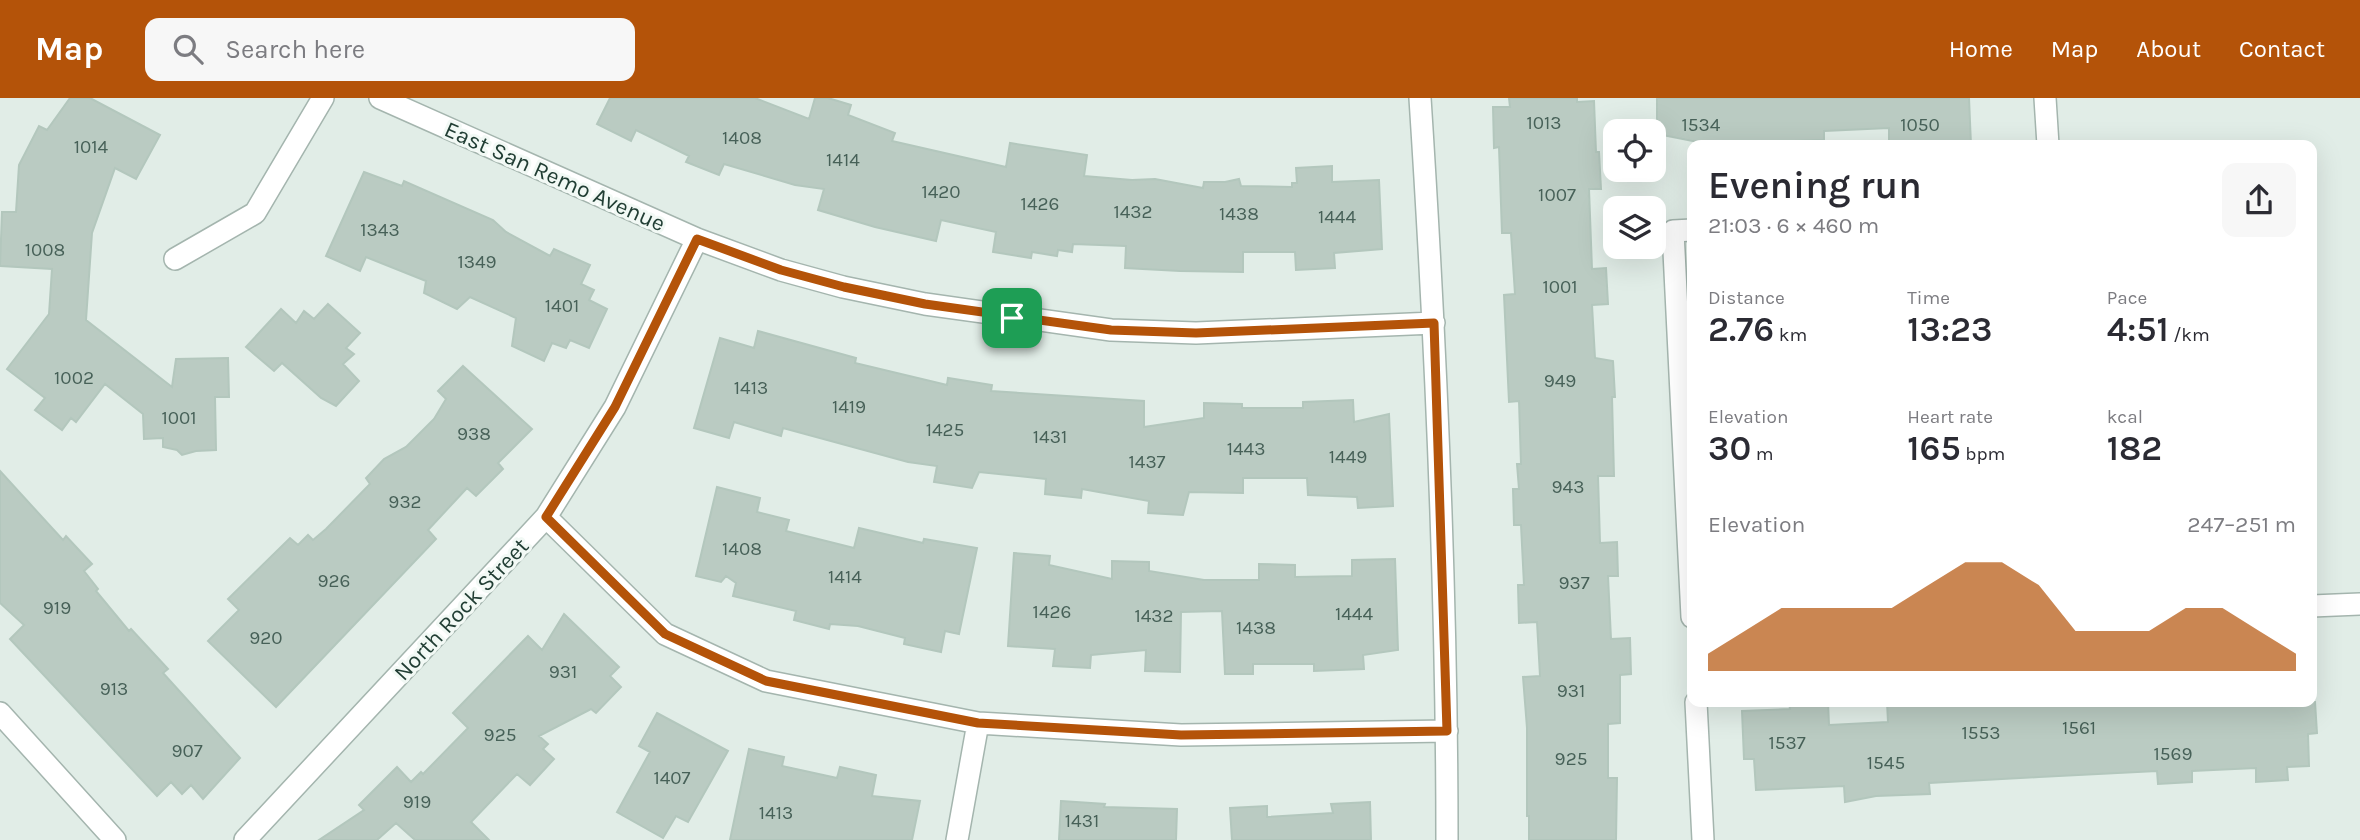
<!DOCTYPE html>
<html lang="en">
<head>
<meta charset="utf-8">
<style>
	body { margin:0; font-family:Karla,sans-serif; background:#f7f7f7; color:#2b2b33; height:100vh; display:flex; flex-direction:column; font-size:26px; white-space:nowrap }
	* { box-sizing:border-box; margin:0 }
	p { font-size:23px; color:#7c7c81 }
	.icon { flex:none; width:38px; height:38px; fill:none; stroke:currentColor; stroke-width:2; stroke-linecap:round; stroke-linejoin:round }
	.map { position:relative; flex:1; overflow:hidden }
	.panel { position:absolute; left:1687px; top:42px; width:630px; height:567px; display:flex; flex-direction:column; background:#fff; border-radius:14px; box-shadow:0 7px 28px #0002 }
	.panel>* { flex:none }
	.fabs { position:absolute; left:1603px; top:21px; display:grid; gap:14px }
	.fabs a { display:grid; place-items:center; width:63px; height:63px; border-radius:14px; background:#fff; box-shadow:0 7px 28px #0002; font-size:35px }
	.pin { position:absolute; display:grid; place-items:center; width:60px; height:60px; color:#fff; margin:-30px; border-radius:14px; box-shadow:0 4px 10px #0006 }
	.round { display:grid; place-items:center; flex:none; width:74px; height:74px; border-radius:14px; background:#f7f7f7 }
	.overview { display:flex; align-items:center; justify-content:space-between; height:119px; padding:0 21px }
	h1 { font-size:38px; font-weight:600; line-height:52px }
	.metrics { display:grid; grid-template-columns:repeat(3,1fr); gap:10px; height:119px; padding:7px 21px }
	.metrics div { display:grid; align-content:center }
	.metrics b { font-size:35px; font-weight:600 }
	.metrics small { font-size:19px; font-weight:400 }
	.metrics p { font-size:19px }
	.chart { height:196px; padding:14px 21px }
	.chart p { display:flex; justify-content:space-between }
	.chart svg { width:100%; height:126px; margin-top:7px; fill:#b45309; opacity:.7 }
	header { display:flex; align-items:center; gap:42px; box-sizing:border-box; height:98px; padding:0 35px; background:#b45309; color:#fff }
	header strong { font-size:33px }
	nav { display:flex; gap:38px; margin-inline-start:auto; font-size:24px }
	.search { width:490px; height:63px; background:#f7f7f7; display:flex; align-items:center; gap:18px; box-sizing:border-box; padding:0 24px; border-radius:14px; color:#7c7c81; font-size:26px }
	.map>svg:first-child { display:block }
</style>
</head>
<body>
<header>
<strong>Map</strong>
<div class="search"><svg class="icon" aria-label="search" viewBox="0 0 24 24"><circle cx="10" cy="10" r="6"/><path d="M15 15l6 6"/></svg>Search here</div>
<nav><a>Home</a><a>Map</a><a>About</a><a>Contact</a></nav>
</header>
<div class="map">
<svg width="2360" height="742" viewBox="0 0 2360 742">
	<rect width="100%" height="100%" fill="#e1ede7"/>
	<path fill="#bacbc2" stroke="#b3c7bd" stroke-width="2" d="M70 0H90L160 37 136 81 115 70 92 135 86 222 172 289 176 261 228 260 229 299H215L216 352 196 353 182 357 177 352 163 349V340L144 341 143 316 105 286 76 324 71 320 62 332 35 312 45 300 7 271 49 216 52 171 0 168 2 114H16L19 67 39 28 47 32Z
		M610 0H755L809 21 815 0H828L851 7 848 17 895 35 892 43 1006 69 1010 45 1087 57 1084 78 1132 82 1155 81 1203 90 1204 84H1225L1239 81 1241 88 1292 89V85H1297L1296 70 1332 68V84L1379 82 1382 151 1334 155 1335 170 1296 172 1295 154H1243V174L1180 173 1125 170 1126 148 1073 146 1072 154 1058 152 1057 158 1032 154 1031 160 993 154 996 134 941 122 936 143 875 129 818 112 824 91 795 87 724 66 719 77 686 64 689 58 636 32 631 43 597 26Z
		M1509 0H1577V4L1594 3 1596 54H1599L1601 91H1589L1592 171 1606 170 1608 206 1592 207 1595 260 1613 263 1615 299H1612L1614 378H1598L1600 445 1617 444 1618 478H1608L1611 541 1630 540 1631 576 1620 577V625L1608 626V680H1617L1616 742H1529V718H1527V630L1523 579 1540 578 1537 524 1519 525 1518 487H1524L1521 427H1514L1513 391H1519L1517 366H1521L1519 303 1509 304 1504 197 1515 196 1511 135H1502L1499 49 1494 50 1493 9H1510Z
		M1657 0H1969L1971 47H1889V30L1824 33V42L1795 43V47H1713L1657 36Z
		M364 74 402 88 404 83 493 122 506 134 550 158 554 151 590 167 581 186 594 192 589 202 607 211 589 250 570 242 566 250 552 245 544 263 512 248 516 220 470 199 457 211 424 195 426 183 366 159 360 173 326 158Z
		M328 206 360 235 346 250 354 256 343 266 359 283 336 308 321 300 282 265 274 273 246 249 281 211 296 225 304 213 314 221Z
		M758 233 856 260 855 265 947 287 948 280 992 287 991 293 1144 303V329L1204 320V305L1242 306V310H1303V304L1353 302 1354 324 1389 316 1393 408 1358 410 1357 399 1308 397 1307 380H1243V395L1189 394 1183 417 1148 415 1149 403 1082 391 1081 400 1045 396 1046 381 979 374 972 390 934 384 937 368 908 364 783 330 781 338 734 324 729 340 694 330 720 240 754 250Z
		M463 268 532 331 498 365 503 371 476 398 467 390 428 432 436 441 276 609 208 543 239 512 228 501 290 440 298 447 308 437 313 442 326 431 370 386 366 380 384 361 406 349 434 321 446 301 438 293Z
		M0 373 63 442 66 438 92 466 84 473 98 491 96 493 129 533 131 531 168 571 163 575 240 660 203 701 191 687 182 696 171 684 157 698 10 541 24 527 0 505Z
		M717 389 760 400 757 414 789 422 786 433 854 450 859 430 923 445 924 441 977 450 959 536 945 533 941 554 904 546 905 540 858 528 830 526 829 531 794 522 796 513 733 498 736 485 726 478 721 484 696 478Z
		M1014 455 1050 458 1049 467 1112 481V463L1149 464V473L1204 482H1259V466L1295 467V479L1352 478V462L1395 461 1398 552 1363 557 1364 571 1314 573V566H1253V576H1225L1222 513 1181 514 1180 574 1145 573 1146 552 1091 557 1090 570 1053 568 1055 551 1008 548Z
		M564 516 619 569 610 578 621 589 596 615 591 611 539 638 548 646 543 651 554 661 530 687 517 676 471 724 489 742H415L396 725 377 742H319L364 712 359 707 397 669 411 684 421 674 423 676 468 630 453 615 528 538 542 552Z
		M1789 604H1828L1829 627 1888 624 1887 604H2315L2317 635 2308 636 2309 668 2287 669 2288 682 2256 684V670L2192 673V684L2158 686 2157 673 2039 679 1929 685 1930 696 1876 698 1845 704 1844 688 1756 692 1754 661H1744L1742 613 1790 611Z
		M657 615 728 653 688 724 676 718 663 740 617 714 650 654 639 648Z
		M749 651 784 659 782 668 837 680 840 669 876 677 872 698 920 703 912 742H730Z
		M1061 703 1105 706 1104 709 1177 711 1176 742H1059Z
		M1370 704 1371 742H1232L1230 710 1267 708V719L1333 715 1331 706Z"/>
	<g fill="none" stroke-linecap="round" stroke-linejoin="round">
		<g stroke="#a4b5ae" stroke-width="24">
			<path id="street" d="M380 0 697 141 781 172 843 189 925 206 1111 232 1196 235 1434 225
				M1420 0C1436 247 1447 494 1447 742
				M2045 0 2048 47
				M1692 132 1673 133 1692 519
				M175 161 255 115 323 0
				M546 419 665 536 766 583 978 625 1181 637 1447 633
				M2312 508 2360 506
				M1696 604 1703 742
				M0 615 115 742
				M245 742 546 419 615 309 697 141
				M957 742 978 625"/>
		</g>
		<use href="#street" stroke="#fff" stroke-width="21"/>
	</g>
	<g fill="none" stroke-linecap="round" stroke-linejoin="round">
		<g stroke="#fff" stroke-width="14">
			<path id="route" d="M697 141 781 172 844 189 925 206 1111 232 1196 235 1434 225 1447 633 1181 637 978 625 766 583 665 536 546 419 615 309Z"/>
		</g>
		<use href="#route" stroke="#b45309" stroke-width="9"/>
	</g>
	<g text-anchor="middle" stroke-width="6" stroke-linejoin="round" paint-order="stroke">
		<g font-size="19" fill="#476158">
			<text x="1544" y="31">1013</text>
			<text x="1701" y="33">1534</text>
			<text x="1920" y="33">1050</text>
			<text x="742" y="46">1408</text>
			<text x="91" y="55">1014</text>
			<text x="843" y="68">1414</text>
			<text x="941" y="100">1420</text>
			<text x="1557" y="103">1007</text>
			<text x="1040" y="112">1426</text>
			<text x="1133" y="120">1432</text>
			<text x="1239" y="122">1438</text>
			<text x="1337" y="125">1444</text>
			<text x="380" y="138">1343</text>
			<text x="45" y="158">1008</text>
			<text x="477" y="170">1349</text>
			<text x="1560" y="195">1001</text>
			<text x="562" y="214">1401</text>
			<text x="74" y="286">1002</text>
			<text x="1560" y="289">949</text>
			<text x="751" y="296">1413</text>
			<text x="849" y="315">1419</text>
			<text x="179" y="326">1001</text>
			<text x="945" y="338">1425</text>
			<text x="474" y="342">938</text>
			<text x="1050" y="345">1431</text>
			<text x="1246" y="357">1443</text>
			<text x="1348" y="365">1449</text>
			<text x="1147" y="370">1437</text>
			<text x="1568" y="395">943</text>
			<text x="405" y="410">932</text>
			<text x="742" y="457">1408</text>
			<text x="845" y="485">1414</text>
			<text x="334" y="489">926</text>
			<text x="1574" y="491">937</text>
			<text x="57" y="516">919</text>
			<text x="1052" y="520">1426</text>
			<text x="1354" y="522">1444</text>
			<text x="1154" y="524">1432</text>
			<text x="1256" y="536">1438</text>
			<text x="266" y="546">920</text>
			<text x="563" y="580">931</text>
			<text x="114" y="597">913</text>
			<text x="1571" y="599">931</text>
			<text x="2079" y="636">1561</text>
			<text x="1981" y="641">1553</text>
			<text x="500" y="643">925</text>
			<text x="1787" y="651">1537</text>
			<text x="187" y="659">907</text>
			<text x="2173" y="662">1569</text>
			<text x="1571" y="667">925</text>
			<text x="1886" y="671">1545</text>
			<text x="672" y="686">1407</text>
			<text x="417" y="710">919</text>
			<text x="776" y="721">1413</text>
			<text x="1082" y="729">1431</text>
		</g>
		<g font-size="23" fill="#213e34" stroke="#f2f9f5">
			<text transform="translate(555 78) rotate(24)" y="8">East San Remo Avenue</text>
			<text transform="translate(461 511) rotate(-47)" y="8">North Rock Street</text>
		</g>
	</g>
</svg>
<div class="fabs">
<a><svg class="icon" aria-label="locate" viewBox="0 0 24 24"><circle cx="12" cy="12" r="6"/><path d="M12 2v4M12 18v4M2 12h4M18 12h4"/></svg></a>
<a><svg class="icon" aria-label="layers" viewBox="0 0 24 24"><path d="M12 4l9 5-9 5-9-5zM3 14l9 5 9-5"/></svg></a>
</div>
<div class="pin" style="left:1012px;top:220px;background:#1e9e55"><svg class="icon" aria-label="arrive" viewBox="0 0 24 24"><path d="M6 21V4h12l-3 4 3 4H6"/></svg></div>
<section class="panel">
<div class="overview"><div><h1>Evening run</h1><p>21:03 · 6 × 460 m</p></div><a class="round"><svg class="icon" aria-label="share" viewBox="0 0 24 24"><path d="M12 15V3M7 8l5-5 5 5M5 13v7h14v-7"/></svg></a></div>
<div class="metrics">
<div><p>Distance</p><b>2.76<small> km</small></b></div>
<div><p>Time</p><b>13:23</b></div>
<div><p>Pace</p><b>4:51<small> /km</small></b></div>
</div>
<div class="metrics">
<div><p>Elevation</p><b>30<small> m</small></b></div>
<div><p>Heart rate</p><b>165<small> bpm</small></b></div>
<div><p>kcal</p><b>182</b></div>
</div>
<div class="chart"><p><span>Elevation</span>247–251 m</p>
<svg viewBox="0 0 160 44" preserveAspectRatio="none"><path d="M0 44V38L10 30L20 22L30 22L40 22L50 22L60 14L70 6L80 6L90 14L100 30L110 30L120 30L130 22L140 22L150 30L160 38V44z"/></svg>
</div>
</section>
</div>
</body>
</html>
